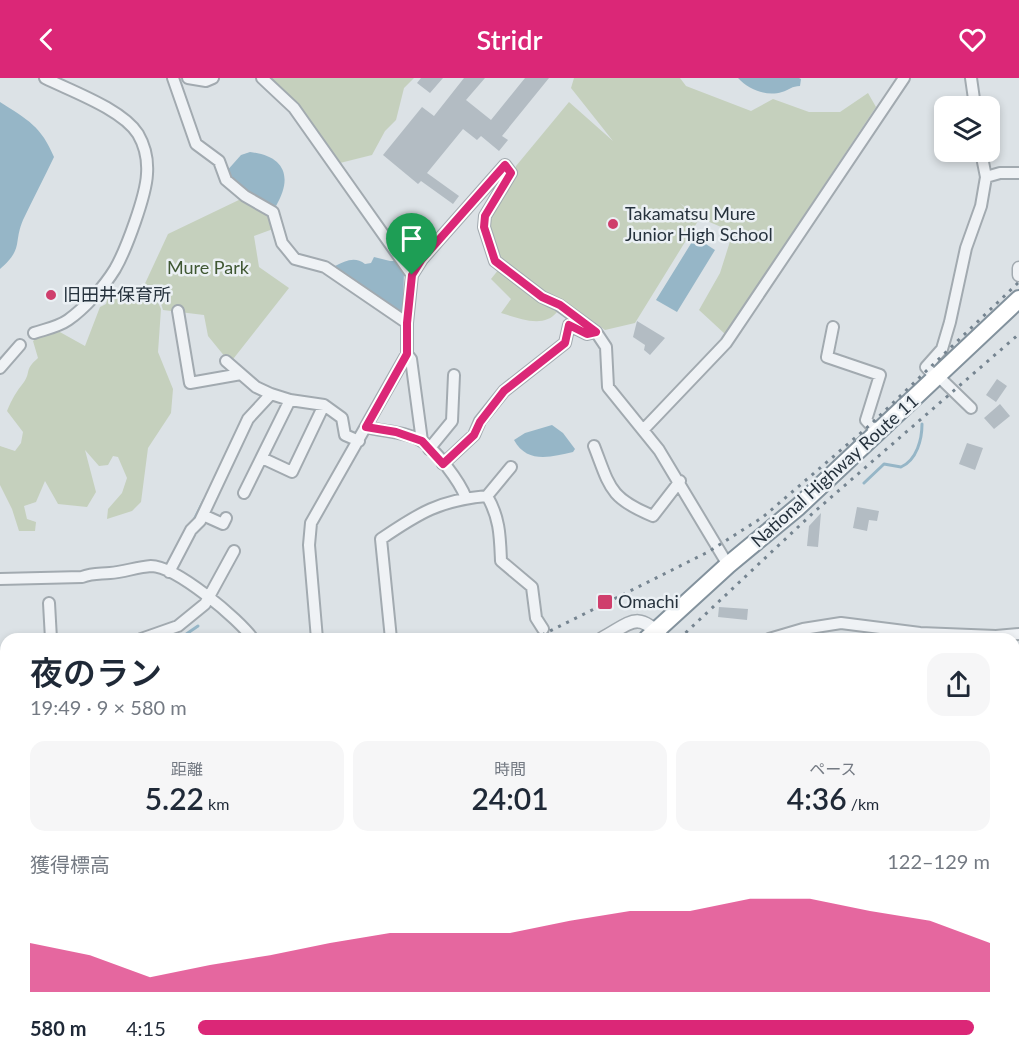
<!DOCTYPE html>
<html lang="ja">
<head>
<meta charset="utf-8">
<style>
	body { margin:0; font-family:Lato,"Noto Sans JP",sans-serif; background:#f6f6f7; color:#1f2937; height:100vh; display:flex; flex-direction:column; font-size:22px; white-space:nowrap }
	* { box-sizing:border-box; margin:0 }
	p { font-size:20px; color:#747a83 }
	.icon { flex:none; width:33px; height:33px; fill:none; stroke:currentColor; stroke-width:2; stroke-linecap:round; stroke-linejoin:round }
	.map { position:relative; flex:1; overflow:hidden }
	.drawer { position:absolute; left:0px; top:555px; width:1020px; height:429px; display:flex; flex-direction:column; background:#fff; border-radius:18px 18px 0 0; box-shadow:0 3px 9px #0003 }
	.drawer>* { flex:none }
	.fabs { position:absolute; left:934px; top:18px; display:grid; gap:12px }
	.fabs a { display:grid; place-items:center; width:66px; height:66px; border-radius:12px; background:#fff; box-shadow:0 3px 9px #0003; font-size:30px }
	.pin { position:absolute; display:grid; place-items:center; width:51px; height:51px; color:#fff; margin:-62px -26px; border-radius:50% 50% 50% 0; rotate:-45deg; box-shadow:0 0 6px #0007 }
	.pin .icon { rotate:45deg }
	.round { display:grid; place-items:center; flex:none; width:63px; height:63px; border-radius:18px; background:#f6f6f7 }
	.summary { display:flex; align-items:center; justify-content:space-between; height:102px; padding:0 30px }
	h1 { font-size:33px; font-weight:600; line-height:45px }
	.metrics { display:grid; grid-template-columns:repeat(3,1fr); gap:9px; height:102px; padding:6px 30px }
	.metrics div { display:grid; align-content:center; border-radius:15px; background:#f6f6f7; text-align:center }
	.metrics b { font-size:30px; font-weight:600 }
	.metrics small { font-size:16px; font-weight:400 }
	.metrics p { font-size:16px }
	.chart { height:168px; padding:12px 30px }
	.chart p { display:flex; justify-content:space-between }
	.chart svg { width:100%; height:108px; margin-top:6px; fill:#db2777; opacity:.7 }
	ul { padding:0 30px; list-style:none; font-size:20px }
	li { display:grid; grid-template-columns:96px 72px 1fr; align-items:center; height:45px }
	li i { height:15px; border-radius:8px; background:#db2777 }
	header { display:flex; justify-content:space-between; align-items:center; height:78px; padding:0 30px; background:#db2777; color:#fff; font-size:27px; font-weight:600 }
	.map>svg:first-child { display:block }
</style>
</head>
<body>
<header><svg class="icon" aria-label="back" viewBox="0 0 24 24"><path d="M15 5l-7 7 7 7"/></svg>Stridr<svg class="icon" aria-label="heart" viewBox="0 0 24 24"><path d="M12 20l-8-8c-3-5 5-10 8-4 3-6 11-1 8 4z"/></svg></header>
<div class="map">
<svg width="1019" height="984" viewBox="0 0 1019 984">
	<rect width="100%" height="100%" fill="#dce2e6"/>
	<path fill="#c5d0bd" d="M269 0H414L404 10 396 42 385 53 372 77 340 85 299 27Z
		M574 0H680L686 8 751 33 773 21 809 34H840L868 15 876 29 725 256 699 232 720 195 733 154 700 140 680 125 698 143 635 245 605 252 563 222 543 213 498 177 491 157 490 141 512 104 516 88 569 24 613 63 571 10Z
		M243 120 270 137 273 151 254 158 259 189 289 210 230 285 208 258 204 237 163 232 157 213 142 212 168 156Z
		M499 191 557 234C544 251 518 240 501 235L511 221 491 201Z
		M132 209 154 216 161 231 158 274 173 311 171 335 148 370 141 424 132 433 107 441 108 431 122 415 127 400 118 379 113 378 108 387 99 388 85 372 96 414 87 429 58 426 45 403 36 424 24 428 27 441 36 444 35 453H19L12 431 0 407V368L15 373 21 365 23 354 7 333C12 321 16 314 24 304 31 294 24 292 38 280L33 263 41 257 58 253 85 268 100 229 106 226 110 212 120 214Z"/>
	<path fill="#96b6c7" d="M738 0H799L801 1 800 8C792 8 789 12 782 14 766 19 748 11 738 0Z
		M0 24C28 42 41 48 54 79 44 100 33 121 23 142 13 166 24 170 0 191Z
		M250 74C285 78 293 99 276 128L265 125 225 95 241 77Z
		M695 159 715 172 677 234 656 222Z
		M374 179 390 183H398L404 193 403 234 401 235 335 193V188C345 183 355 178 365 186L371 185Z
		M552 347 563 355 575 371 573 374C551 379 527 386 514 362L525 355Z"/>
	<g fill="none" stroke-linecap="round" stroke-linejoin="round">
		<path stroke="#96b6c7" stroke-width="3" d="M864 405 884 386 901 389C917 382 922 361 922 346
			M194 442 204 422
			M179 561 198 548
			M0 706 6 707"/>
	</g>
	<path fill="#b3bcc3" d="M421 0H443L430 15 417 5Z
		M464 0H485L466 22 491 42 525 0H549L502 58 508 62 499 73 481 58 477 62 463 51 427 95 459 118 453 126 421 103 418 106 383 77 422 29 434 38Z
		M637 243 665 260 650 277 644 272 645 267 633 259Z
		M997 301 1007 308 996 324 986 317Z
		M1000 326 1010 338 994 351 984 340Z
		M967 365 983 370 975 392 959 386Z
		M857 429 879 433 877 443 869 442 867 453 853 450Z
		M821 435 818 469 807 468 809 448Z
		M719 529 748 531 747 542 718 539Z"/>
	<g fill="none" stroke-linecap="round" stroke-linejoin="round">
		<g stroke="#a2aab0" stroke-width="14">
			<path id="minor" d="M173 0 196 66 219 83 226 102 245 118 273 134 282 165 295 181 325 189 407 245
				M188 0 206 3 213 0
				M262 0 294 30 412 197
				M971 0 975 28
				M986 99 1000 95H1019
				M178 233 190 305 241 296
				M833 249 827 279 880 297 866 342 878 355
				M34 255C46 251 58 249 68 242 85 230 104 209 115 191 126 172 146 118 147 96 148 82 145 68 138 56 122 31 71 13 45 0
				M407 276 411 281 422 363
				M226 283 256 309 271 316 290 322 324 327 342 340 345 357 359 363
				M0 290 20 267
				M939 299 971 330
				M937 301 926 289 942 271 950 244 966 170 981 128 986 99 981 74
				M366 349C384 354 403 353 420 362 435 370 460 404 466 420
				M644 351 726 265 904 0
				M594 368C610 409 609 420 653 438L680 403
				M429 371 452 343 454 297
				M262 380 292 394 324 327
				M443 386 474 357 480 343 504 313 565 265 569 247 587 256 596 254
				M244 415 290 322
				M487 418C500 440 500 459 501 483L532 509 536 540 543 551
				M203 437 223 446 226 440
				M169 494 191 452 200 443 248 341 271 316
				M0 501 82 499C92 495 99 496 110 495 124 494 137 489 151 488 176 488 239 541 253 561
				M49 525 51 561
				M141 561 178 548 205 526 234 473
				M317 561 309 467 311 445 407 276V245L412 197 422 181 505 87 511 95 485 138 484 149 495 183 542 219 559 227 596 254 606 269 608 309 659 372 728 487
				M391 561 381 461C419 435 440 422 487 418L511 389
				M769 561 803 551 841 545 920 555 996 558 1019 556
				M1014 735H1019
				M1014 798 1019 799
				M1014 852 1019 844
				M0 854H6
				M1014 905 1019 917
				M0 970H6
				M114 978 115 984
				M358 978 361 984
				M627 978V982
				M309 984 338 978
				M688 984V978"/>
		</g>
		<g stroke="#a2aab0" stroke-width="15">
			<path id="tertiary" d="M1019 190V197
				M601 561C631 545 637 531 664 561
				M0 605H6"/>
		</g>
		<g stroke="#83929d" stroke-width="20">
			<path id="trunk" d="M647 561 728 487 798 429 1019 221
				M0 757 6 756"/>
		</g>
		<use href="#minor" stroke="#eff2f5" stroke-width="10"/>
		<use href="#tertiary" stroke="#eff2f5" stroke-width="12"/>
		<use href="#trunk" stroke="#fff" stroke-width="16"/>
		<path stroke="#758490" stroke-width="3" stroke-dasharray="3 6" stroke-linecap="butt" d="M534 561 708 474 763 439 870 347 1019 204
			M679 561 813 435 1019 256
			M0 613H6
			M0 776H6"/>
	</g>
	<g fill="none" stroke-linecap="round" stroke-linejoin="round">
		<g stroke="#fff" stroke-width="12">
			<path id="route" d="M505 87 511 95 485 138 484 149 495 183 542 219 560 227 596 254 587 256 569 247 565 265 504 313 480 344 474 357 443 386 422 363 396 354 366 349 407 276V245L412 197 422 181Z"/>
		</g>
		<use href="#route" stroke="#db2777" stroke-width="8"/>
	</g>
	<g fill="#cf3e6c" stroke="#ebf0f4" stroke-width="2">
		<circle cx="613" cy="146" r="6"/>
		<circle cx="51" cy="217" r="6"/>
		<rect x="597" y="516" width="16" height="16" rx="3"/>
	</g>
	<g text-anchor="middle" stroke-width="5" stroke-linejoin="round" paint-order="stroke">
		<g font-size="18" fill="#26323d" stroke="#ebf0f4" text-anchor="start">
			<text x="625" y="142">Takamatsu Mure<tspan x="625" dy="21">Junior High School</tspan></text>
			<text x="63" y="223">旧田井保育所</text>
			<text x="618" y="530">Omachi</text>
		</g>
		<g font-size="18" fill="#405833" stroke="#ebf0f4">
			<text x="208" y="196">Mure Park</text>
		</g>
		<g font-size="18" fill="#26323d" stroke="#ebf0f4">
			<text transform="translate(835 393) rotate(-42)" y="6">National Highway Route 11</text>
		</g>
	</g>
</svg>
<div class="fabs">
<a><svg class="icon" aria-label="layers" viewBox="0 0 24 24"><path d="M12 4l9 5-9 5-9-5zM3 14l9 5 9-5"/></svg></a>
</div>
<div class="pin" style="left:412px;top:197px;background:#1e9e55"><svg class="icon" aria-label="arrive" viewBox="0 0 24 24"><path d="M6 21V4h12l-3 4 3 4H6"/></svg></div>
<section class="drawer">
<div class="summary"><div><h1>夜のラン</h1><p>19:49 · 9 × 580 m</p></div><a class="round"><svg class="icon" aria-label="share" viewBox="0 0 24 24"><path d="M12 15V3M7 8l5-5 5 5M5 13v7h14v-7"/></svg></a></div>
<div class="metrics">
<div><p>距離</p><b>5.22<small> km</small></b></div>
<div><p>時間</p><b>24:01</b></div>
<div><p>ペース</p><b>4:36<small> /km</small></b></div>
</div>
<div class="chart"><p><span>獲得標高</span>122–129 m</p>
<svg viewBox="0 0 160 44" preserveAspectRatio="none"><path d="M0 44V24L10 29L20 38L30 33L40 29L50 24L60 20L70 20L80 20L90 15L100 11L110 11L120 6L130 6L140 11L150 15L160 24V44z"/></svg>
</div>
<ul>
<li><b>580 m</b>4:15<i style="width:98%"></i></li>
</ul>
</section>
</div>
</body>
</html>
